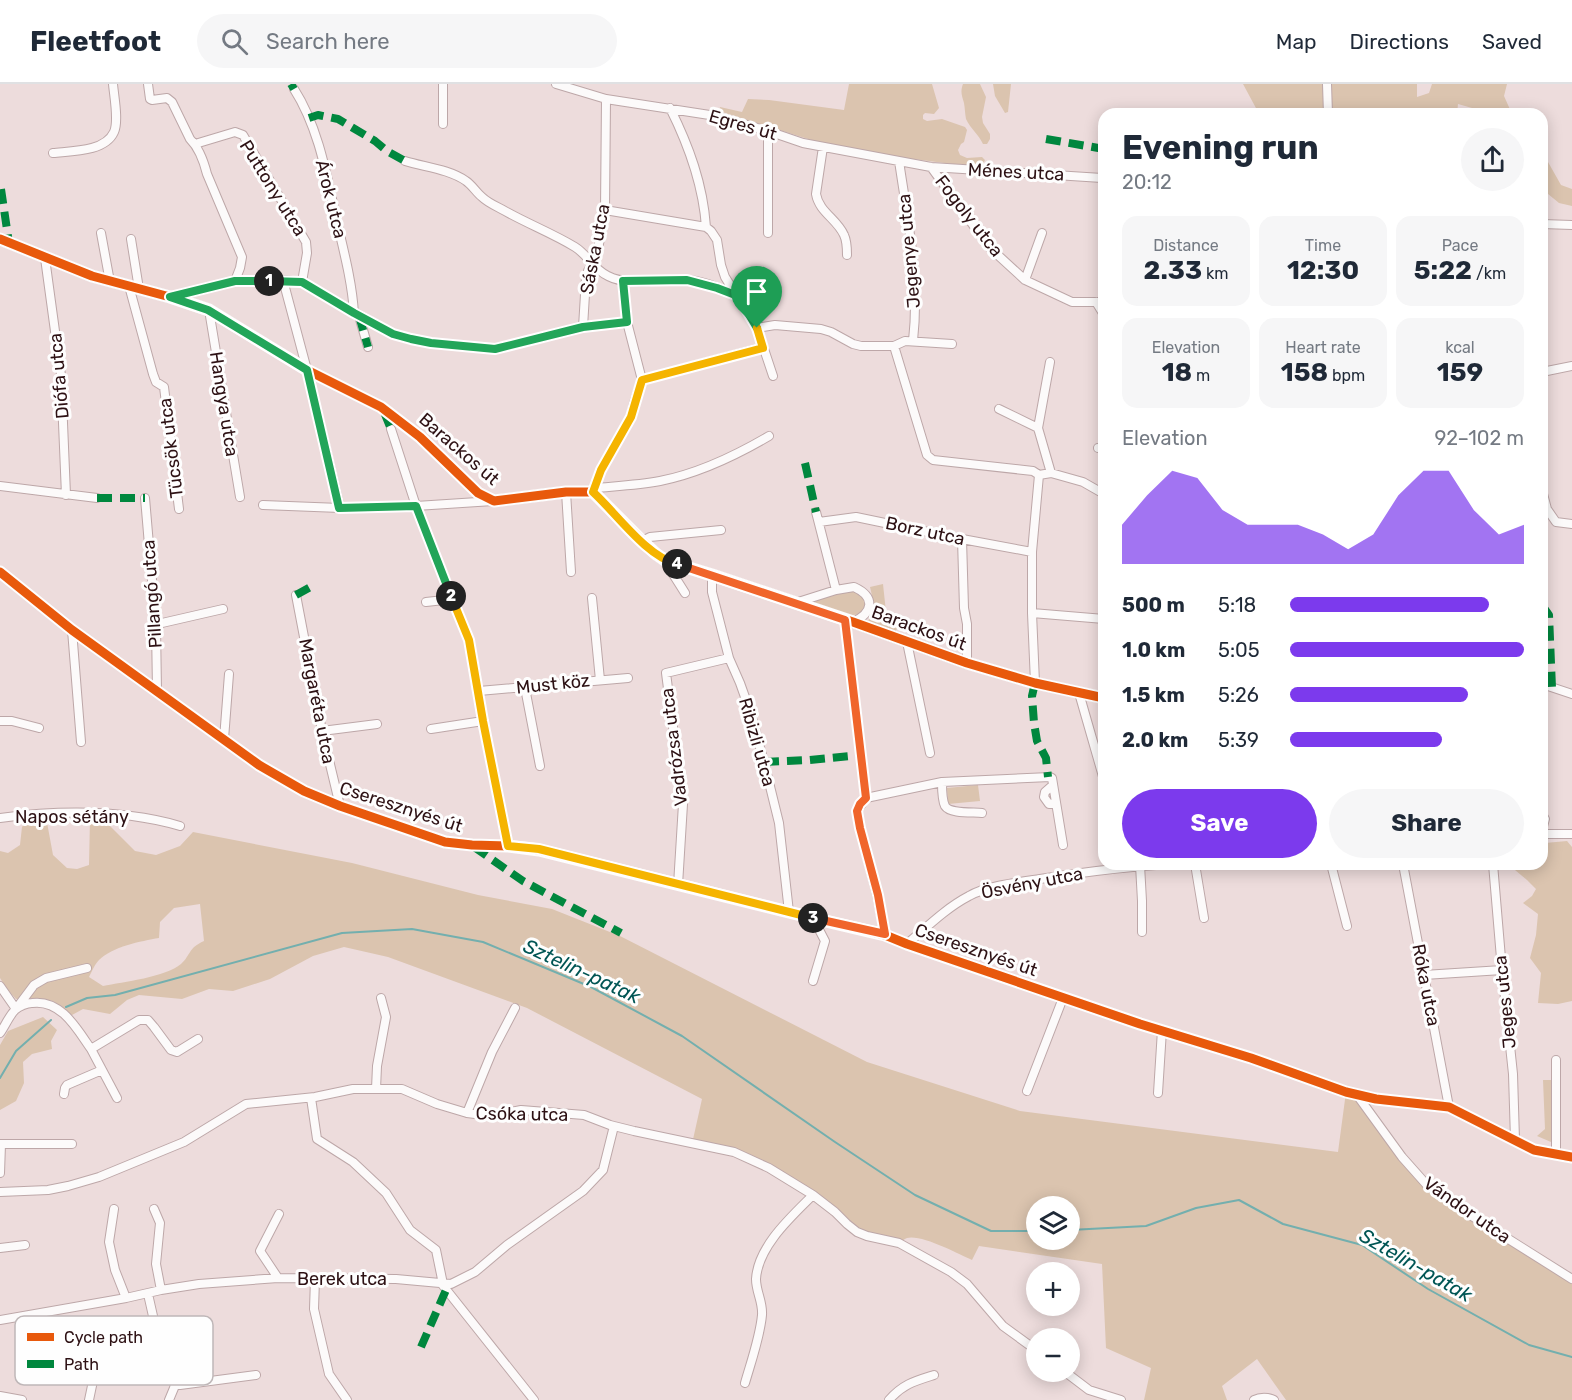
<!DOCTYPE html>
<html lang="en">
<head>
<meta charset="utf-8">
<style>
	body { margin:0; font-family:Rubik,sans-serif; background:#f6f6f7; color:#1f2937; height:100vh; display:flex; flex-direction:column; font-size:22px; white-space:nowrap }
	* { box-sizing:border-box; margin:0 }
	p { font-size:20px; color:#747a83 }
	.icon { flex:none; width:33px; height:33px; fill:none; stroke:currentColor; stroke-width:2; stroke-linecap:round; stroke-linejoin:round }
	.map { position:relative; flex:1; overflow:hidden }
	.details { position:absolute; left:1098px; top:24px; width:450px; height:762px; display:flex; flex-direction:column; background:#fff; border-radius:18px; box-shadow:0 3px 15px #0003 }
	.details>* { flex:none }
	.tools { position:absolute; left:1026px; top:1112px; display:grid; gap:12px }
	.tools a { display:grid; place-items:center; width:54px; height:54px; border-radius:50%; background:#fff; box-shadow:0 3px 15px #0003; font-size:30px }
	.pin { position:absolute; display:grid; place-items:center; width:51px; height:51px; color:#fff; margin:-62px -26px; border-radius:50% 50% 50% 0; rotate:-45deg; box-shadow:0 0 6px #0007 }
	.pin .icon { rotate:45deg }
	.km { position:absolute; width:30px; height:30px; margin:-15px; border-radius:50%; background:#222; color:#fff; font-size:16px; line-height:30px; text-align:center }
	.round { display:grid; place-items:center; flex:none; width:63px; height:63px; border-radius:32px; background:#f6f6f7 }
	.headline { display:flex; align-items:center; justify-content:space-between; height:102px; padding:0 24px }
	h1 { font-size:33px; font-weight:700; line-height:45px }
	.stats { display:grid; grid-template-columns:repeat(3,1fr); gap:9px; height:102px; padding:6px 24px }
	.stats div { display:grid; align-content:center; border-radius:15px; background:#f6f6f7; text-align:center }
	.stats b { font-size:26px; font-weight:700 }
	.stats small { font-size:16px; font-weight:400 }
	.stats p { font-size:16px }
	.chart { height:168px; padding:12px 24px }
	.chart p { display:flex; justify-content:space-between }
	.chart svg { width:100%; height:108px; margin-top:6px; fill:#7c3aed; opacity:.7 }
	.action { display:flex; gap:12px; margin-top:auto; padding:12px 24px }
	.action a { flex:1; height:69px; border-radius:36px; background:#7c3aed; color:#fff; font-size:24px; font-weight:700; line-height:69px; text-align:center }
	.action a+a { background:#f6f6f7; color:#1f2937 }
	ul { padding:0 24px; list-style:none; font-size:20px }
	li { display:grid; grid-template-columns:96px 72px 1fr; align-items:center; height:45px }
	li i { height:15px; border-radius:8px; background:#7c3aed }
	header { display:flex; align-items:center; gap:36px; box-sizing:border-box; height:84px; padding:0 30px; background:#fff; border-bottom:2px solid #e0e1e3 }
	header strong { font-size:28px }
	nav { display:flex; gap:33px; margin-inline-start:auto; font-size:21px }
	.search { width:420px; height:54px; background:#f6f6f7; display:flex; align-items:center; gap:15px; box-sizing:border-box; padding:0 21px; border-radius:33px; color:#747a83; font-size:22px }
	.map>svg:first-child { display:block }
</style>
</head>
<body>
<header>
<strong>Fleetfoot</strong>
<div class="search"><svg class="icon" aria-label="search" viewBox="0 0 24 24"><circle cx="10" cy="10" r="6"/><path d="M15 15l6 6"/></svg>Search here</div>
<nav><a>Map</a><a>Directions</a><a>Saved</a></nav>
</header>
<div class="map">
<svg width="1572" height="1316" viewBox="0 0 1572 1316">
	<rect width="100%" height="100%" fill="#eddcdc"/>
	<path fill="#dbc4af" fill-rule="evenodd" d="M849 0H932L939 24 934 30 925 29 923 31V35L927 37 942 35 965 43 967 46 964 58 961 60 958 66 960 71 967 74 982 73 985 76 983 80 978 82 960 81 890 72 824 60 719 27 720 23 742 28 748 15 769 16 844 26Z
		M963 0H980L986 13 982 33 983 39 990 50V55L987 60H983C979 51 970 44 966 35 965 30 965 25 964 19 962 12 960 8 963 0Z
		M993 0H1011L1008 28 1005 29 995 12Z
		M1243 0H1417V13L1429 9 1432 0H1507L1504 12 1512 30H1485L1486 28 1458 20 1457 30H1256L1257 26Z
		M1542 77 1548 78 1561 101 1572 105V122L1559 119 1542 105Z
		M883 500 886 528 902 536 894 550 867 540C874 524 874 519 870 503Z
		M854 506 865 515C866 526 862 532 850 531L808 517 841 507Z
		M978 701 980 717 948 720 947 704Z
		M46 733 53 771 67 784 77 785 89 781 90 735 104 736 135 767 156 771 180 762 193 748 352 779 478 811 552 825 620 852 867 978 1020 1027 1338 1068 1346 1008 1357 1011 1426 1100 1572 1195V1316H1286L1257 1275 1222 1302 1227 1316H1144L1151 1284 1106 1264 1102 1180 979 1162 972 1176C959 1170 921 1150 907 1154 904 1155 902 1157 899 1159L867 1152 835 1128 734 1068 692 1060 702 1015 527 924 388 873 344 863 313 872 270 895 233 907 209 905 182 915 139 911 127 916 110 930 83 925 72 931 53 917 35 914 16 915 7 905 0 894V767L8 769 20 761 22 743 27 736ZM200 820 204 857C188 864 191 871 181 880 166 893 123 898 103 902L89 893C92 887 95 880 99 876 112 863 141 857 159 854L160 838 174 824ZM1036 1122H1070V1155H1036Z
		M1567 757 1572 763V917L1558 920 1538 919 1541 889 1530 874 1536 851 1538 830 1523 819 1532 812 1536 805 1527 796 1515 786 1517 780H1542V762L1545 759Z
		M43 933 57 946 51 957 52 965 32 970 23 978 24 999 16 1017 0 1026V961L8 947Z
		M1543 996H1552L1551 1058 1537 1052 1545 1045Z"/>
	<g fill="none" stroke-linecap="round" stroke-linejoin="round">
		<path stroke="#73afae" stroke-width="2" d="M66 923 87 914 115 911 342 849 412 845 483 858 591 903 682 952 835 1058 915 1111 991 1147H1036
			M0 994 16 967 51 936
			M1070 1146 1146 1142 1196 1124 1239 1116 1283 1140 1362 1161 1428 1205 1529 1261 1572 1273"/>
		<g stroke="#bda7a8" stroke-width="10">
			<path id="minor" d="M148 0 150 15 152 16 167 14 172 18 190 55C199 64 204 78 207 90L242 173 240 184 235 197
				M556 0 606 15 716 32 768 47 803 59 931 83 1102 94
				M1327 0 1328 30
				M294 5C319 44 327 93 337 138 344 168 352 198 354 229
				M670 24C689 62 703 100 706 143L711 147 717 156 721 181 725 193 757 244 773 292
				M443 40V0
				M195 60 235 48 243 51 306 158 307 169 302 198
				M823 63 816 110C819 128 837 135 844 151 847 157 847 164 847 171
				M53 69C71 67 105 68 114 48 119 37 114 12 113 0
				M405 77C424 83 449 85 466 97 472 101 476 108 482 113 488 119 498 123 505 127 528 140 552 149 575 163 588 171 593 185 608 192 629 203 662 194 685 196 703 196 721 205 738 212
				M899 77C908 138 920 195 913 257
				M931 83 989 163 1025 196 1072 218H1104
				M605 126 706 143
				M1542 140 1572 141
				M101 149 110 198
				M768 149V47
				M131 155 139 205
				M45 174 61 291 66 411
				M283 196 307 286 340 424
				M1025 196 1042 149
				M129 202 153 290 156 298 164 303 179 425
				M170 213 235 197 283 196 302 198 393 250 412 255 431 259 495 265 583 243 627 238
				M1096 218 1104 231
				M209 226 240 413
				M359 232 368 263
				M583 243 586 194 588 187 597 171 605 126 606 15
				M757 244 775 241 821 245 831 248 853 260 861 262H894L905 257 952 260
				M894 262 927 371 933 376 1033 387 1039 391 1051 389 1083 398 1104 410
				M1542 288 1572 282
				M642 296 763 263
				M999 325 1038 344 1051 389
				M1038 344 1050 278
				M391 345 416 422 469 556 483 637 508 762
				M1098 364H1104
				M0 402 97 414
				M595 404C617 402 639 401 660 397 700 389 735 372 769 352
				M1542 406 1547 425 1556 438 1572 440
				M566 408 571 488
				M593 408 601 386 631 333 634 319 642 296 627 238 623 197
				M145 414 156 543 157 607
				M263 421 340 424 416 422 493 417
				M816 428 836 506
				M819 438 856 433 962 455 1032 468 1039 391
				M962 455 964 524 967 540V579
				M642 457 650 453 721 446
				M1032 468V529L1035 599
				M666 477 673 490 685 509
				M0 488 72 546 259 681 304 707 340 722 445 758 472 761 508 762 539 766 813 834 885 851 907 860 1140 940 1251 974 1346 1008 1376 1015 1449 1023 1534 1066 1572 1073
				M712 491V508L729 574 740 599 750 627 764 678 779 739 789 828
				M296 511 322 647 340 722
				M592 514 600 596
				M426 518 453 515
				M795 519 836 506 854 503C876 513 873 529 853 538
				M1032 529 1104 535
				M845 535 866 714 857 727 860 744 877 811 885 851
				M156 543 162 539 223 525
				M72 546 81 658
				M907 558 930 669
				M1542 600 1572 610
				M525 604 540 682
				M479 607 628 594
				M1079 609 1104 696
				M0 637H12L39 644
				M431 645 483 637
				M322 647 377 640
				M224 655 229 590
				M942 698C942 705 942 716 945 722 950 730 973 728 982 729
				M1053 701 1045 708 1044 713 1049 720 1056 719
				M866 714 942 698 1050 693 1052 694 1063 761
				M1542 730 1545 735 1542 746
				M0 734C60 726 121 725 180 742
				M1542 750H1572
				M1195 780 1204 834
				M1331 780 1347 842
				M1403 780 1449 1023
				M1493 780 1502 886 1513 990 1515 1056
				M1140 781 1142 817V848
				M678 801 683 720 666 589 729 574
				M907 860C927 843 946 824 969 812 986 802 1020 798 1040 795 1085 788 1128 782 1173 780
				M1424 891 1502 886
				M813 897 825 857 813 834
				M0 902 16 925 34 901 46 894 87 884
				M0 949C5 942 9 932 15 926 19 922 27 919 32 919 61 915 77 945 91 965L139 936H148L154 943 171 966 177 968 198 955
				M91 965 117 1014
				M1556 976V1071
				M376 1005 377 982 386 933 381 914
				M1027 1007 1063 914
				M1158 1009 1162 946
				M64 1010 65 1004 67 1001 102 986
				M1357 1011 1402 1073 1426 1100 1456 1122 1572 1195
				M311 1014 317 1055 353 1078 386 1109 410 1146 436 1166 443 1200
				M467 1029 492 968 515 924
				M0 1089 1 1060H72
				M0 1108 48 1106 68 1102 99 1093 184 1058 246 1020 315 1013 353 1005H402L437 1020 467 1029 491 1032 521 1026 584 1031 610 1041 634 1047 734 1068 769 1084 813 1111 835 1128 847 1140 857 1148 867 1152 899 1159 951 1188 967 1200 1003 1242 1036 1266
				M114 1125 109 1158 115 1186 126 1214
				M154 1125 160 1139 156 1180 161 1206
				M0 1164 25 1161
				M278 1194 260 1167 279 1130
				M315 1195 314 1225 329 1290 347 1316
				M441 1199 534 1316
				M148 1210 160 1263 168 1276 176 1296 174 1304 169 1316
				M25 1232 49 1266C64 1276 80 1272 97 1270L98 1273 89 1316
				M0 1236 126 1214 161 1206 199 1200 278 1194 396 1195 451 1200 475 1188 507 1161 583 1107 603 1086 614 1042
				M1064 1287 1089 1306 1121 1316
				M745 1299C751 1278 760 1253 762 1231 763 1218 756 1208 756 1195 758 1162 792 1132 813 1111
				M175 1300 180 1301 256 1291
				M0 1312 22 1316
				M889 1316C903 1300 915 1297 934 1291
				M1254 1316C1260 1313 1268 1313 1274 1316"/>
		</g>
		<g stroke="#bda7a8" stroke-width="12">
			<path id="tertiary" d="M0 155 92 192 170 213 209 226 307 286 381 323 420 353 478 409 494 417 566 408H593L642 457 656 470 666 477 712 491 853 538 967 579 1035 599 1104 614"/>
		</g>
		<use href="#minor" stroke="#fcfafa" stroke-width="8"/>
		<use href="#tertiary" stroke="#fcfafa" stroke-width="10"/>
		<path stroke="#00873e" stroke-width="8" stroke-dasharray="15 8" stroke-linecap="butt" d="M291 0 294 5
			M309 34 318 31 338 35 375 57 387 67 405 77
			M1046 55 1104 65
			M1 105 9 159
			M359 232 368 263
			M384 328 391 345
			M805 379 816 428
			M97 414H145
			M296 511 314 501
			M1542 521 1549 531 1552 604
			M1035 599 1032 612 1034 639 1037 657 1046 674 1048 693
			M764 678 809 676 861 671
			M474 763 523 797 621 849
			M421 1263 446 1206"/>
		<g stroke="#fefefe" stroke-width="13">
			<path id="cycleway" d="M0 155 92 192 170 213 209 226 307 286 381 323 420 353 478 409 494 417 566 408H593L642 457 656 470 666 477 712 491 853 538 967 579 1035 599 1104 614
				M0 488 72 546 259 681 304 707 340 722 445 758 472 761 508 762 539 766 813 834 885 851 907 860 1140 940 1251 974 1346 1008 1376 1015 1449 1023 1534 1066 1572 1073"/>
		</g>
		<use href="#cycleway" stroke="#e8590c" stroke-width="9"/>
	</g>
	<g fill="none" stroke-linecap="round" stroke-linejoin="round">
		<g stroke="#fff" stroke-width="12">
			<path id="split-1" d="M269 197 302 198 354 229 393 250 411 255 431 259 495 265 583 243 627 238 623 197 687 196 717 204 738 212 757 244"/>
		</g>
		<g stroke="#fff" stroke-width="12">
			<path id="split-2" d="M269 197H235L170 213 208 226 307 286 339 424 416 422 451 512"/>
		</g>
		<g stroke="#fff" stroke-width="12">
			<path id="split-3" d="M451 512 469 556 483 637 508 762 539 765 813 834"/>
		</g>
		<g stroke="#fff" stroke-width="12">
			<path id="split-4" d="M677 480 845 536 866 714 860 720 857 727 860 744 878 811 885 850 813 834"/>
		</g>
		<g stroke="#fff" stroke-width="12">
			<path id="split-5" d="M677 480C646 472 617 430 593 408L601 386 631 333 642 296 763 264 757 244"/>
		</g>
		<use href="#split-1" stroke="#22a559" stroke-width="8"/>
		<use href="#split-2" stroke="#22a559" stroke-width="8"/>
		<use href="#split-3" stroke="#f5b400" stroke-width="8"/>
		<use href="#split-4" stroke="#f0652b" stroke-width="8"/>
		<use href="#split-5" stroke="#f5b400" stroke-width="8"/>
	</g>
	<g text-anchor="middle" stroke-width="6" stroke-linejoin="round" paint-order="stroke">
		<g font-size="18" fill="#2d1114" stroke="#fefefe">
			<text transform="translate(743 41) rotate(16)" y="6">Egres út</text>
			<text transform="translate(1016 88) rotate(3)" y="6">Ménes utca</text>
			<text transform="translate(273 104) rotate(58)" y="6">Puttony utca</text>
			<text transform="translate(331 115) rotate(76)" y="6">Árok utca</text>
			<text transform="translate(969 132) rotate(52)" y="6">Fogoly utca</text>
			<text transform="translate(595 165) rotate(-79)" y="6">Sáska utca</text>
			<text transform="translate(909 167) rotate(-95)" y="6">Jegenye utca</text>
			<text transform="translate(59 292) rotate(-95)" y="6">Diófa utca</text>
			<text transform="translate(224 320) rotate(81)" y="6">Hangya utca</text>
			<text transform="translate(171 364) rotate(-97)" y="6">Tücsök utca</text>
			<text transform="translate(459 365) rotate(41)" y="6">Barackos út</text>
			<text transform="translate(925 447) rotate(12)" y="6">Borz utca</text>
			<text transform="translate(152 510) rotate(-94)" y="6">Pillangó utca</text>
			<text transform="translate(919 544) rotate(20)" y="6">Barackos út</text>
			<text transform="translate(553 600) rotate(-6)" y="6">Must köz</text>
			<text transform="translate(317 617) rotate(79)" y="6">Margaréta utca</text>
			<text transform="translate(757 658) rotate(74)" y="6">Ribizli utca</text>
			<text transform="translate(674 663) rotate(-97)" y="6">Vadrózsa utca</text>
			<text transform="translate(401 723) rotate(18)" y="6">Cseresznyés út</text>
			<text x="72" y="739">Napos sétány</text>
			<text transform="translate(1032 799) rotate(-11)" y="6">Ösvény utca</text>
			<text transform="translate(976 866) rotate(19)" y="6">Cseresznyés út</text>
			<text transform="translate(1426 901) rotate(79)" y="6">Róka utca</text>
			<text transform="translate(1505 918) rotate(-96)" y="6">Jeges utca</text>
			<text transform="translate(522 1030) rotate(1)" y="6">Csóka utca</text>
			<text transform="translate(1467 1126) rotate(35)" y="6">Vándor utca</text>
			<text x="342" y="1201">Berek utca</text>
		</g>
		<g font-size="20" font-style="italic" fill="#005554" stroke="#fefefe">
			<text transform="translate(582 887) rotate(25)" y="7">Sztelin-patak</text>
			<text transform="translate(1416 1181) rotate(30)" y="7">Sztelin-patak</text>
		</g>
	</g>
	<rect x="15" y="1232" width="198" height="69" rx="9" fill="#fefefe" stroke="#bfb7b8" stroke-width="1.5"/>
	<rect x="27" y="1249" width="27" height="8" fill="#e8590c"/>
	<rect x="27" y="1276" width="27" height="8" fill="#00873e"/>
	<g font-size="16" fill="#2d1114">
		<text x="64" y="1259">Cycle path</text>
		<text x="64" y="1286">Path</text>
	</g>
</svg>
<div class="tools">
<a><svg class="icon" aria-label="layers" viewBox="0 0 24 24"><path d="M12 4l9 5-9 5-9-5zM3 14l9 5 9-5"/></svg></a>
<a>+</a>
<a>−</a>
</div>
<div class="pin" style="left:757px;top:244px;background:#1e9e55"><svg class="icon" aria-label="arrive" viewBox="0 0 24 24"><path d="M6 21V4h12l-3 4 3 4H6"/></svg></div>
<b class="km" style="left:269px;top:197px">1</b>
<b class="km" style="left:451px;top:512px">2</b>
<b class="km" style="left:813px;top:834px">3</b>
<b class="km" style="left:677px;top:480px">4</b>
<section class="details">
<div class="headline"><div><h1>Evening run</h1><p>20:12</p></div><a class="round"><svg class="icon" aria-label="share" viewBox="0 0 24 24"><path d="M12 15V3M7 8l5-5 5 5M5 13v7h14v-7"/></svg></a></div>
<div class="stats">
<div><p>Distance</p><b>2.33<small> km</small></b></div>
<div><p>Time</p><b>12:30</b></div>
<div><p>Pace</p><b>5:22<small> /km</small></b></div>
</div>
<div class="stats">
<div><p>Elevation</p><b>18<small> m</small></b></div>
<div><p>Heart rate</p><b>158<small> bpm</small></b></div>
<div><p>kcal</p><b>159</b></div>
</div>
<div class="chart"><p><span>Elevation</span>92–102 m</p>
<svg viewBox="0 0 160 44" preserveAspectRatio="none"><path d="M0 44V28L10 16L20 6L30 9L40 22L50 28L60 28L70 28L80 32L90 38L100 32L110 16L120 6L130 6L140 22L150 32L160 28V44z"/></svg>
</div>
<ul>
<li><b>500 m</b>5:18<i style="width:85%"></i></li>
<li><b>1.0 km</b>5:05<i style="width:100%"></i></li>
<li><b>1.5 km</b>5:26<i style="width:76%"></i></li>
<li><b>2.0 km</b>5:39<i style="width:65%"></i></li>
</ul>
<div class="action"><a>Save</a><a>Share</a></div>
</section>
</div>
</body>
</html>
